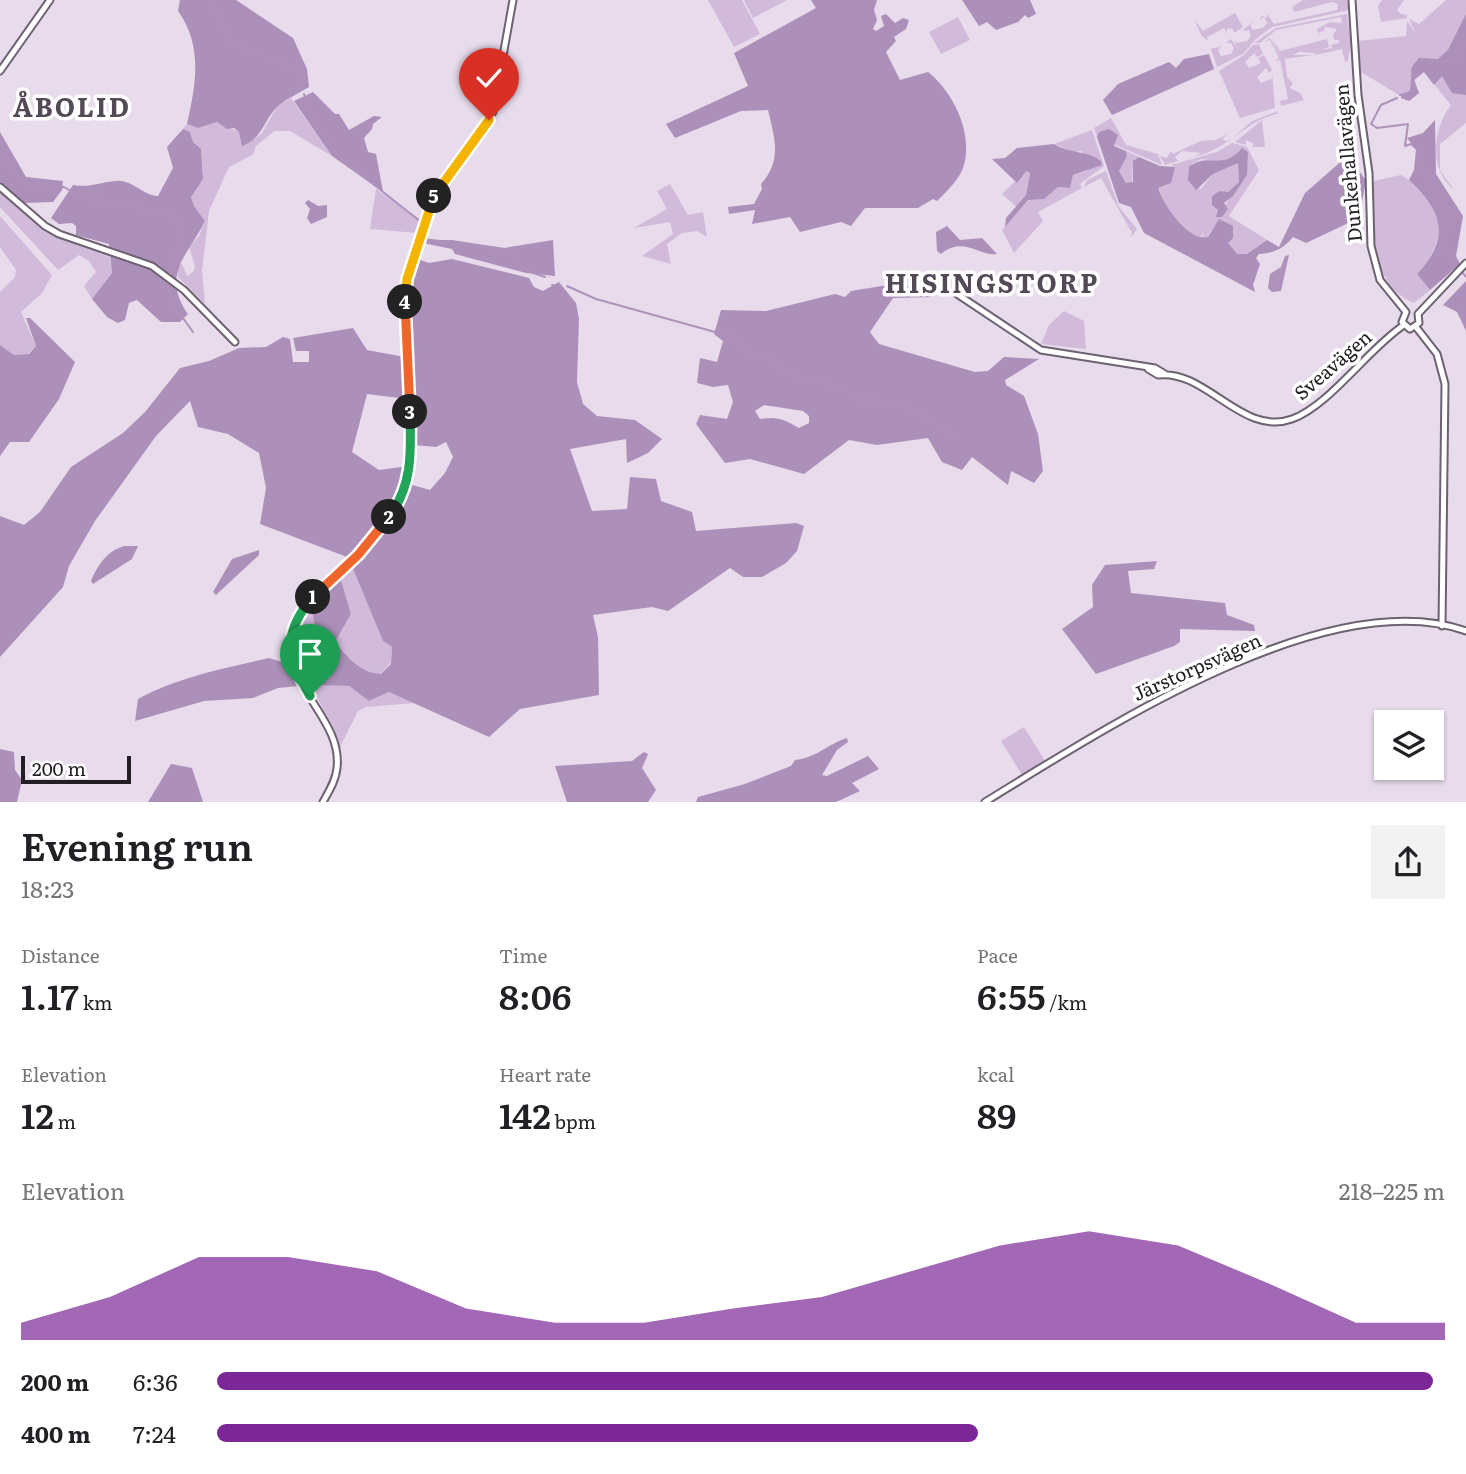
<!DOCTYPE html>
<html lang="en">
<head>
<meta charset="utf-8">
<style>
	body { margin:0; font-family:Literata,serif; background:#f2f2f2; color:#202124; height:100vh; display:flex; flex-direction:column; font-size:26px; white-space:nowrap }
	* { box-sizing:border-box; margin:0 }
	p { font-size:23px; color:#757577 }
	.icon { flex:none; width:38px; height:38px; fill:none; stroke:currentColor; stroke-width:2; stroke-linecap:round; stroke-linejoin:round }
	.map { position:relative; height:802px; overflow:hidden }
	.sheet { display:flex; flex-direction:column; background:#fff; flex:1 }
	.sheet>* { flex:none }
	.fabs { position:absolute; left:1374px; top:710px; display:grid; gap:14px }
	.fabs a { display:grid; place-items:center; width:70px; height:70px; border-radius:0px; background:#fff; box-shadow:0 2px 5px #0004; font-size:35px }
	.scale { position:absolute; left:21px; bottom:18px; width:110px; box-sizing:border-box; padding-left:7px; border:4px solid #221e24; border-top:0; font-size:19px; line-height:24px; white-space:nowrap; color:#221e24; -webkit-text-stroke:5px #fff; paint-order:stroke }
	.pin { position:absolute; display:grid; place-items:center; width:60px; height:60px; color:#fff; margin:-72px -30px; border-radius:50% 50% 50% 0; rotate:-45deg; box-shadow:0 0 7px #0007 }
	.pin .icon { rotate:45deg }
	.km { position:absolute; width:35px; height:35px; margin:-18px; border-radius:50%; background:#222; color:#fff; font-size:19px; line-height:35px; text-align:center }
	.round { display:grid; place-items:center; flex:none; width:74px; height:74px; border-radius:0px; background:#f2f2f2 }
	.head { display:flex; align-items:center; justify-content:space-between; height:119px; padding:0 21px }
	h1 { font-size:38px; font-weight:600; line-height:52px }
	.figures { display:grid; grid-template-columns:repeat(3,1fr); gap:10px; height:119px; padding:7px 21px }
	.figures div { display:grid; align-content:center }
	.figures b { font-size:35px; font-weight:600 }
	.figures small { font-size:19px; font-weight:400 }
	.figures p { font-size:19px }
	.chart { height:196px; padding:14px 21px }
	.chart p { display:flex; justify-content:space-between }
	.chart svg { width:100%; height:126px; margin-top:7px; fill:#7b2797; opacity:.7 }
	ul { padding:0 21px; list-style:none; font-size:23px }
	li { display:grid; grid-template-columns:112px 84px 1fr; align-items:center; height:52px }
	li i { height:18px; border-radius:9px; background:#7b2797 }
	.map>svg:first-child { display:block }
</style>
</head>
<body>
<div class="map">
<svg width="1466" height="802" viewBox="0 0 1466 802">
	<rect width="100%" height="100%" fill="#e7dbec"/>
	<path fill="#d2badb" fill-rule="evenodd" d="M708 0H742L760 34 734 47Z
		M744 0H787L753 18Z
		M1303 0H1348L1349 10 1272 27 1256 39 1244 53 1217 67 1211 49 1221 46 1218 50 1221 56 1231 54 1234 48 1231 43H1226L1231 39 1237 48 1234 41 1237 43 1247 41 1251 36 1249 30 1242 31 1256 19 1250 25 1253 30 1263 28 1267 23 1264 17 1259 20 1262 16 1267 18V14L1274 24 1337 10 1338 4 1332 2 1294 12 1292 7Z
		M1382 0H1404L1397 10 1401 14 1407 15V18L1381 22 1378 6Z
		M1446 0H1466V123L1440 144V170L1454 190C1428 168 1433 129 1451 105L1424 72 1414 80 1419 93 1409 101 1361 72 1358 41 1406 36 1407 21 1416 34 1409 19 1419 24Z
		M1235 13 1243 27 1234 33 1233 29 1228 28 1226 32 1224 28 1207 37 1208 41 1201 35 1194 19 1203 31Z
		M1347 14 1351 42 1348 61 1345 62 1342 49 1315 55V53L1299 52 1293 55H1313L1285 59 1287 77 1293 83 1290 88 1300 93 1304 100 1281 106 1280 101 1288 99 1280 60 1275 61 1279 58 1270 40 1264 42 1270 38 1281 58 1272 39 1280 51 1327 39 1329 47 1321 50 1333 48 1330 45 1339 43V40H1334L1333 35 1337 29 1325 27 1324 31 1319 32 1320 38 1317 29 1330 22 1342 23 1341 17 1276 30 1260 43H1254L1276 28Z
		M958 17 970 40 941 54 929 32Z
		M1259 44 1263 54 1257 57 1254 53 1245 62 1249 68 1261 63 1258 58 1264 55 1272 70 1269 73 1266 68 1257 77 1261 83 1273 78 1272 72 1275 108 1240 118 1219 71 1244 55 1253 45Z
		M291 98 332 156 290 131H274L255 147 254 154 229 167 209 211 202 271 205 304 178 277 177 266 182 264 187 276 194 271 195 266 189 247 199 236 205 221 194 206 191 197 203 174 201 150 193 142 190 132 183 129 187 124 198 128 216 122 239 132 246 145 262 133 278 105Z
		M1278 111 1277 114C1246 120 1228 150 1193 157L1201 153 1182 151 1175 157 1178 161 1191 157 1165 165 1160 156 1167 158 1171 151 1173 154 1201 141 1216 140 1228 134 1222 139 1228 142 1251 122 1245 124Z
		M1111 118 1126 145 1158 154 1162 165 1097 137 1094 128Z
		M1262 120 1265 147H1252L1254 144 1246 140V145L1235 142Z
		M1092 130 1104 166 1080 184 1082 188 1038 212 1043 221 1014 253 1002 230 1028 200 1048 195 1058 187 1070 188 1073 175 1087 171 1082 151 1073 152 1054 144Z
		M1232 143 1247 147 1259 170 1229 216 1267 240 1247 254H1237L1211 230 1208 237 1202 238 1204 232 1200 237C1180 230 1164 207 1157 188L1167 185 1175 167 1171 165 1217 152ZM1238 156 1247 159V175L1225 205 1216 196 1228 192 1239 182 1238 163 1213 174 1200 190 1192 164 1201 159 1227 162Z
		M1126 151 1139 157 1133 161 1132 184 1126 183 1119 171Z
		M1026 171 1030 172 1026 195 1017 207 1002 194Z
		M1106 171 1119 207 1137 229 1131 238 1132 233 1101 178 1084 187 1087 180Z
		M1401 175C1445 201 1451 237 1417 274L1430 290 1414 303C1368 284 1370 222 1374 181Z
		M670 184 688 215 703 212 707 237 697 231 682 233 667 244 671 264 642 256 673 234 670 222 634 228 667 209 657 191Z
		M376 189 421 220 417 233 370 229Z
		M0 192C42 230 54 238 109 253L112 273 92 299 84 286 96 272 89 261 79 255 58 270 0 207Z
		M0 216 52 275 42 293 21 312 36 346 28 354 14 355 0 345V292L15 277 16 270 0 247Z
		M1064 311 1084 321 1086 349 1041 344 1049 325Z
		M353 569 383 641 392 647 391 662 381 674C359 672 349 657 335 642L351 614 341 580Z
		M321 597 318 600 320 651 329 671 301 668C292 644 292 608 321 597Z
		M310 685 349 686 369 701 389 692 415 703 366 707 358 711 340 747 333 727Z
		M1024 727 1045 761 1022 775 1001 741Z"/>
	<path fill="#ad90b9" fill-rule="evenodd" d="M180 0H236L293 38 307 69 309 87C299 93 288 98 279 105 264 118 263 139 242 146L239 132 234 128 227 129 217 122 198 128 187 124C196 84 203 46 178 11Z
		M811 0H877L874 10 877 20 873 29 876 31 884 26 881 16 886 14 895 23 903 18 909 20 906 29 894 37 896 41 886 52 900 80 928 72C953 92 973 132 964 165 960 179 947 191 937 201L933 199 918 208H865L851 226 841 222 800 232 790 217 752 224 755 210 729 214 728 207 754 204 762 189 761 184C782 160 775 139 768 110L741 111 675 138 666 124 748 86 734 53 816 8Z
		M962 0H1030L1036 14 1028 18 1025 15 1018 22 996 30 987 22 979 26Z
		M1466 14V95L1452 93 1442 76 1434 85 1424 72 1414 80 1419 93 1409 101 1401 98 1402 94 1410 91 1412 67 1419 58 1438 59 1448 50Z
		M1209 54 1214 69 1112 115 1103 100 1118 84 1169 62 1176 68 1184 59Z
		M313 92 335 114H339L349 130 374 116 382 117 373 124 372 129 364 138 368 152 376 154 383 192 332 156 294 101Z
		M1435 120 1436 174 1463 216 1456 256 1460 264 1430 290 1417 274C1450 239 1444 212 1409 180L1414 170 1416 149 1407 138 1423 133Z
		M183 129 190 132 193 142 201 149 203 179 191 197 194 206 205 221C189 254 160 274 188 314L180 322H161L137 300 129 303 125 320 118 323 107 317 92 299 112 273 109 244 76 235V226L72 223 59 224 51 218 73 185C90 188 100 182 116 181 132 179 143 196 158 196L173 168 167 147Z
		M1109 129 1118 135 1114 146 1126 151 1127 156 1119 171 1126 183 1133 182V161L1139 157 1160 166 1175 167 1171 183 1158 188C1163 205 1189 242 1208 237L1219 219 1233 226V238L1228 243 1237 254H1247L1267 240 1279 247 1305 193 1345 158 1350 157 1366 181 1359 218 1306 243 1293 237C1283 249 1274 253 1259 254L1256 258 1260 264 1253 285 1255 292 1144 233 1131 207 1119 203 1097 137 1099 132Z
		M0 132 26 177 63 181 62 190 53 202 24 203 0 182Z
		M1054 144C1070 154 1086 150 1101 161L1102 165 1073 175 1070 188 1058 187 1044 199 1028 200 1005 227 1006 218 1026 195 1030 173 1026 171 1017 183 992 159 1005 158 1017 148Z
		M1242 148 1248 152 1247 175 1233 196 1224 203 1228 209 1222 217H1216L1218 210 1212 205V196L1220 191 1228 192 1239 182 1238 163 1213 174 1196 190 1188 180 1189 167C1209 151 1222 172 1242 148Z
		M308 200 318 206 327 205V217L311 224 307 218 310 209 305 203Z
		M947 226 960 240 982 238 997 254C980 257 963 235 941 254L937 251 936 232Z
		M422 240H452L504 248 553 240 555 276 526 273 455 254 452 249 423 243Z
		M415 258 429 263 452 259 529 278 534 287 543 291 559 282 576 303 579 319 577 382 583 404 597 416 635 420 662 439 648 453 627 463 626 439 570 449 592 511 627 509 630 477 656 479 661 501 692 512 696 531 796 523 804 526 797 551 786 563 762 577H743L730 568 668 611 652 607 593 615 598 637 599 695 520 709 489 737 389 692 369 701 349 686 310 685 301 668 328 671 320 651 312 611 318 600 341 580 351 614 335 642C349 658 359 672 381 674L391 664 392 647 383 641 353 569 400 505 409 484 430 490 445 473 453 457 446 442 436 447 414 445 407 293Z
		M1466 281V331L1457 312 1443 305Z
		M894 284 930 293 932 297 893 298 870 332 879 344 975 372 988 371 1004 357 1039 359 1005 380 1006 385 1024 396 1038 434 1043 471 1034 483 1011 471 1008 485 972 457 962 470 942 462 928 438 877 445 849 440 804 474 750 459 725 463 696 424 700 415 727 419 733 402 728 385 713 387 697 383 700 358 717 362 723 341 714 334 721 310 766 311 835 294 845 297 851 291ZM764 405 803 411 809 416V423L799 428C784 419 777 416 760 419L755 411Z
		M26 318H30L75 362 59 399 29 442H10L0 456V345L14 355 29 354 36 346Z
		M353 328 367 350 405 357 407 399 367 394 352 452 379 470 408 466C398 503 376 532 347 557L260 524 266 488 259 453 228 434 198 427 190 401 156 436 95 521 69 566 63 587 0 657V516L24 525 40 512 71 467 123 433 145 412 180 368 209 361 239 348 266 347 283 337 290 339 293 362H309V351H296L293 338Z
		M125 546H138L132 559 93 584 91 581C98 564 108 550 125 546Z
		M259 550V555L216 595 213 592 232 559Z
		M1157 561 1154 569 1128 571 1131 593 1225 603 1227 615 1254 625 1255 631 1180 629V642L1174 646 1096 674 1062 629 1093 607 1092 585 1105 565Z
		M269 658 288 664 299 686 278 688 253 698 204 701 135 721 138 699C178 677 225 668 269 658Z
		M847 738 848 742 837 750 822 775 827 776 868 756 879 769 852 783 860 791 836 802H696L698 797 745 784 791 766 795 760C816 758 828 744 847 738Z
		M0 749 14 752 15 770 22 780 17 802H0Z
		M644 752 648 754 642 768 656 790 648 802H567L555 766 632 761Z
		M171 764 192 768 203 802H148Z"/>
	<path fill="#af92bb" d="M1289 255 1281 291 1272 292 1268 288 1270 274 1281 267 1285 256Z"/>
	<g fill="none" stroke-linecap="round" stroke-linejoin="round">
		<path stroke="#af92bb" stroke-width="2" d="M211 0 233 43 297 69 302 90
			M304 94 319 130 339 157 421 222
			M1400 95 1412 92 1415 88 1412 70 1415 64 1427 59 1433 62 1453 61 1466 44
			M1397 98 1381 105 1371 124 1377 128 1408 124 1405 146 1411 144 1419 151V163L1429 186 1441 195 1437 205 1448 209 1444 217 1449 224 1445 242 1448 254 1466 277
			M0 153 20 182 44 189 64 187 83 198 135 206 164 215 171 214C184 228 178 257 169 273
			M424 239 511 250 522 269 545 277
			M166 279 175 307 193 332
			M552 285 560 286
			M567 286 596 299 733 337 756 356 774 361 783 370 810 381 835 385 865 401 879 400 911 409 953 435"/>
		<g stroke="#6c6270" stroke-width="9">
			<path id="minor" d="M1352 0 1358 95 1369 173 1371 246 1380 280 1406 312
				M0 71 50 0
				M0 187 45 226 59 234 152 266 184 290 235 342
				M957 294 1041 350 1155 368 1165 374
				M1406 312 1402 322 1410 329 1419 323 1418 314
				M1418 314 1466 263
				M1416 327 1437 354 1445 384 1442 626
				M1148 369 1158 375C1206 369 1242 437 1292 419 1329 406 1369 348 1404 325
				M323 802C329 791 336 780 337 768 343 719 281 684 291 635 297 604 326 586 347 566 368 547 391 521 403 495 421 456 407 345 405 299L407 279 432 201 493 112 513 0
				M985 802C1101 731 1327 582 1466 631"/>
		</g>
		<use href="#minor" stroke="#fff" stroke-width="5"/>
	</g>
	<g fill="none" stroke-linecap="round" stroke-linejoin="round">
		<g stroke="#fff" stroke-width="14">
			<path id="split-1" d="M310 696C288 656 280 635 313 597"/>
		</g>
		<g stroke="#fff" stroke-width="14">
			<path id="split-2" d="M313 597 358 555 389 517"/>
		</g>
		<g stroke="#fff" stroke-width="14">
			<path id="split-3" d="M389 517C413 485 411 451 410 412"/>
		</g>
		<g stroke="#fff" stroke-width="14">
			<path id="split-4" d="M405 302 410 412"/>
		</g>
		<g stroke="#fff" stroke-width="14">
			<path id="split-5" d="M405 302 407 279 434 196"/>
		</g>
		<g stroke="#fff" stroke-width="14">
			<path id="split-6" d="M434 196 489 120"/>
		</g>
		<use href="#split-1" stroke="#22a559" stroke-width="9"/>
		<use href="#split-2" stroke="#f0652b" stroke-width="9"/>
		<use href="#split-3" stroke="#22a559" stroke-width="9"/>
		<use href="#split-4" stroke="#f0652b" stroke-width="9"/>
		<use href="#split-5" stroke="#f5b400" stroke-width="9"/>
		<use href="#split-6" stroke="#f5b400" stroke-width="9"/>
	</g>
	<g text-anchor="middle" stroke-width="7" stroke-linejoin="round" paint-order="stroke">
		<g font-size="19" fill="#221e24" stroke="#fff">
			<text transform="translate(1348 163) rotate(-95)" y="7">Dunkehallavägen</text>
			<text transform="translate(1333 365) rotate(-41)" y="7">Sveavägen</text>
			<text transform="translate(1197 667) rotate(-24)" y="7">Järstorpsvägen</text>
		</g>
		<g font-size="26" font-weight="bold" letter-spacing="2" fill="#534957" stroke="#fff">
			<text x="72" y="117">ÅBOLID</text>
			<text x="992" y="293">HISINGSTORP</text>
		</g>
	</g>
</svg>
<div class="fabs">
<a><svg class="icon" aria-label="layers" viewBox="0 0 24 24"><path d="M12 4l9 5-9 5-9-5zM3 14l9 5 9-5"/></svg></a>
</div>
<div class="scale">200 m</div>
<div class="pin" style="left:310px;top:696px;background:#1e9e55"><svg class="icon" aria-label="arrive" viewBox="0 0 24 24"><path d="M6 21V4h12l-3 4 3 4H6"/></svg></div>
<div class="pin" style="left:489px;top:120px;background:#d93025"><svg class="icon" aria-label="check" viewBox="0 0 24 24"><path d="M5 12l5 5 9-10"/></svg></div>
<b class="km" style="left:313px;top:597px">1</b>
<b class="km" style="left:389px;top:517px">2</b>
<b class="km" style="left:410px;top:412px">3</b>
<b class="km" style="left:405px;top:302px">4</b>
<b class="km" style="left:434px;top:196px">5</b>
</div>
<section class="sheet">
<div class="head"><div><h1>Evening run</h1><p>18:23</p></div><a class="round"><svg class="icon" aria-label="share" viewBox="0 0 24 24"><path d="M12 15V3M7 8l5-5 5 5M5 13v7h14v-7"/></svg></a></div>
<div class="figures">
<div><p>Distance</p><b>1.17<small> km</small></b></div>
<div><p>Time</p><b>8:06</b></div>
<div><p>Pace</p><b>6:55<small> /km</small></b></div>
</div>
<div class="figures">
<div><p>Elevation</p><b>12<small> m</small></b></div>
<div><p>Heart rate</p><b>142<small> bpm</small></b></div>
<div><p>kcal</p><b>89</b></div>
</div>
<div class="chart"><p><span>Elevation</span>218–225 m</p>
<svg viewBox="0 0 160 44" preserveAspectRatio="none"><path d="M0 44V38L10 29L20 15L30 15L40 20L50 33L60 38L70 38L80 33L90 29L100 20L110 11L120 6L130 11L140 24L150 38L160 38V44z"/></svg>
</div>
<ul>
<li><b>200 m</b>6:36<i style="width:99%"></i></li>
<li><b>400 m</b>7:24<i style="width:62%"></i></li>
</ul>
</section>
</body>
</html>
